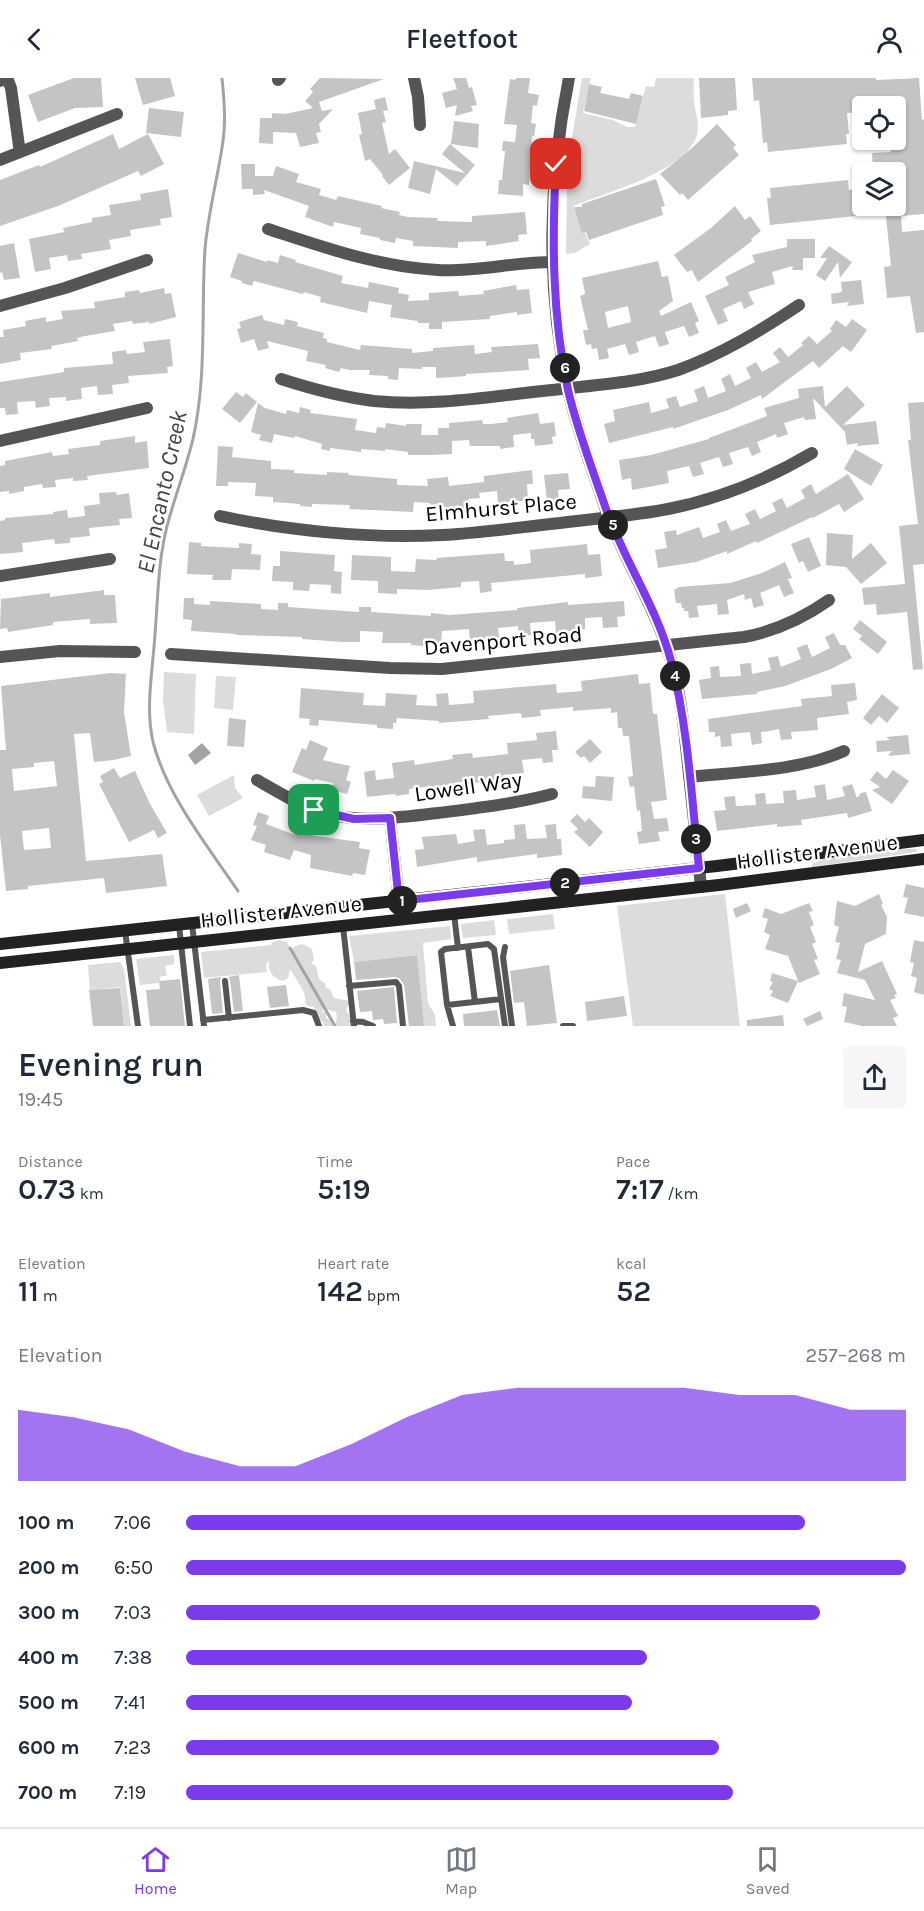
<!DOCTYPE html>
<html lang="en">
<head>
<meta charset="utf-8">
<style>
	body { margin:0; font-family:Karla,sans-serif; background:#f6f6f7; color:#1f2937; height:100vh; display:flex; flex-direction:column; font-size:22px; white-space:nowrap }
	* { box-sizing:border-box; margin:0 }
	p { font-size:20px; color:#747a83 }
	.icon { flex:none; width:33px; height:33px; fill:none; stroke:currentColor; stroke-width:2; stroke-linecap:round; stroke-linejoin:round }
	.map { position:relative; height:948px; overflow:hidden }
	.panel { display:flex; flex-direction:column; background:#fff; flex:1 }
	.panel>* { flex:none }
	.fabs { position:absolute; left:852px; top:18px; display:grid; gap:12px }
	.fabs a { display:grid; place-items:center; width:54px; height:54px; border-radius:6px; background:#fff; box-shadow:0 2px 4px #0004; font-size:30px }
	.pin { position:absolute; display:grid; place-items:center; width:51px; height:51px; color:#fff; margin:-26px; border-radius:12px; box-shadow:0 3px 9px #0006 }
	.km { position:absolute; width:30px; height:30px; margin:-15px; border-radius:50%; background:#222; color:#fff; font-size:16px; line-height:30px; text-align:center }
	.round { display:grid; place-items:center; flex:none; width:63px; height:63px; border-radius:6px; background:#f6f6f7 }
	.headline { display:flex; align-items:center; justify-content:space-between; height:102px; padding:0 18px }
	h1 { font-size:33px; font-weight:600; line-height:45px }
	.figures { display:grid; grid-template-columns:repeat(3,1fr); gap:9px; height:102px; padding:6px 18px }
	.figures div { display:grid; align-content:center }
	.figures b { font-size:30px; font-weight:600 }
	.figures small { font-size:16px; font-weight:400 }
	.figures p { font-size:16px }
	.chart { height:168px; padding:12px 18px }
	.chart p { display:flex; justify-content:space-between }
	.chart svg { width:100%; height:108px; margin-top:6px; fill:#7c3aed; opacity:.7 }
	ul { padding:0 18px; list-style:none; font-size:20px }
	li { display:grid; grid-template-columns:96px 72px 1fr; align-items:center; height:45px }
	li i { height:15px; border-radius:8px; background:#7c3aed }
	header { display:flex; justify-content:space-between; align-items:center; height:78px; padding:0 18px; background:#fff; font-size:27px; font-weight:600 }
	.menu { display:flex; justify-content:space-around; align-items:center; height:84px; border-top:2px solid #e0e1e3; background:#fff; font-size:16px; color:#747a83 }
	.menu a { display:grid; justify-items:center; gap:3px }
	.menu .current { color:#7c3aed }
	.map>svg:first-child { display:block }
</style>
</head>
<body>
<header><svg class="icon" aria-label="back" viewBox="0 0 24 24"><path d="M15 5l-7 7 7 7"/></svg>Fleetfoot<svg class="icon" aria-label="person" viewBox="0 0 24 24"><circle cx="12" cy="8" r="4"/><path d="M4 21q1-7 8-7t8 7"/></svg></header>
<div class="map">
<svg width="924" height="948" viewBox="0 0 924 948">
	<rect width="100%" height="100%" fill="#fff"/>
	<path fill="#dcdcdc" d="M582 0H591L583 35 613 42 627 49H635L646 8 654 9 656 0H694C694 8 693 16 694 23 695 35 701 48 696 60 682 94 606 115 573 128L590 166 575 175 566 176 567 104 570 71Z
		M164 594 196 596 194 656 167 654 163 622Z
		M216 598 236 599 233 632 214 630Z
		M234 697 235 710 243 720 209 738 197 717Z
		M895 771H917L916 774 903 776 812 789V786L824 781Z
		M725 816 740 948H633L617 828Z
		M553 836 555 851 509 856 507 841Z
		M494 842 496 857 463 860 461 846Z
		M450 848 451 861 423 865 428 925 435 937 436 948H424L416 877 354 884 349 858Z
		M279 862 287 864 291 873 295 868 302 866 312 871 314 882 311 885 316 888C318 894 317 902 325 905L326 910 330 911 334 920 350 923 346 932 352 941V948H335L337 938 336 934 325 931 322 933 327 935 326 940 331 943 333 948H324L323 944 316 940 319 937 316 936 314 929 308 928 305 925C307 915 298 904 292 894L290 892 288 900 283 903C273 900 267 893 269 883L266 886 267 894 204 900 201 874 271 867 272 864Z
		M174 877V886L165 888 167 898H161L159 905 140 907 136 881Z
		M120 884 124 891 131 948H124L120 909 90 912 88 887Z"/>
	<path fill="#a3a3a3" d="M202 665 211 675 195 687 188 677Z"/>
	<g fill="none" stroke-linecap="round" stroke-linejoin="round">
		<path stroke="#a3a3a3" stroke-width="3" d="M222 0C224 21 226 42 223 63 218 99 208 135 205 171 201 234 207 298 193 361 186 390 175 418 167 448 158 483 158 520 155 556 153 591 145 629 153 664 167 718 207 767 238 813
			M290 870 335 948"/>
	</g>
	<path fill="#c4c4c4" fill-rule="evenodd" d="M74 0H101L103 29 75 30 38 44 28 17Z
		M135 0H170L175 18 143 27Z
		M320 0 384 1 319 24 322 33 333 31 319 46 321 54 316 55 319 65 300 69 296 55 273 54V66L259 65 260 40H272V35L285 36 313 30 305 23 313 14 310 11Z
		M453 0H466L469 10 472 9 477 27 471 28 473 33 455 38 457 27 446 30 442 15 457 11Z
		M516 0H530L528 15 539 17 537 28 533 27 531 45 536 46 534 58H532L529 107 523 106V118L498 116 499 102H502L505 73H502L503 63 515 64 517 47 504 46 510 1 515 2Z
		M699 0H735L737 32 728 33V37L701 40Z
		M752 0H876V2L919 0 922 42 924 41V136L901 138 902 154 924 152V254L916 255 910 218 887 220 884 189 891 188 885 128H896V94H873L872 75 891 74 890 62H896V28H862V34L847 35 849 56H846L847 66 768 74 767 64 763 65 759 22 754 23Z
		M589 6 602 9 600 15 610 17 629 21 631 15 643 18 636 46 584 33Z
		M385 19 388 32 383 33 386 44 382 45 389 76 395 71 410 90 389 107 382 98 383 97 370 81 365 83 359 57 362 56 358 35 376 31 374 22Z
		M149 30 184 34 181 59 146 55Z
		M454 43 479 46 478 70 451 66Z
		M717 46 736 67 733 70 739 77 688 122 682 115 680 117 660 96 692 70Z
		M113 56 119 71 148 56 164 86 141 98 138 93 58 128 0 148V102L39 87 40 89Z
		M450 66 475 87 457 108 436 91 430 116 408 110 414 83 465 95 442 76Z
		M241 86H255V98H273L276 88 299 96 296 104 321 111 319 117 336 122 338 118 382 128 381 130 400 134 399 137 408 139 438 140 437 143 472 144V138L525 134 527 156 518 157 519 163 500 166 486 168V163L458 164V170L413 168V163L396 160 395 165 380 162V160L360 156 361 150 334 144 333 149 305 139 309 128 264 112 265 116 253 117V111H242Z
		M656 101 665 128 661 129 663 137 589 162 586 154 582 155 574 129H582V126Z
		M848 102 849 112 854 111 856 138 770 147 767 120H771L770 110Z
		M168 111 172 139 160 141 161 147 130 152 131 158 109 162 111 171 81 176 82 181 68 183 67 177 49 180 51 191 35 194 29 161 64 154 63 150 92 144V140L111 137 109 127 141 122 140 116Z
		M735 128 745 142 750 138 761 153 751 161 752 163 698 204 692 192 687 194 674 177 711 150Z
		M787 161H815V180H803V192H792L793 188 772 194 775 206 748 214 754 226 744 231 741 223 723 231 728 243 718 247 705 218 729 207 725 199 755 184 752 177 787 169Z
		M14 165 20 200 4 202 2 194 0 195V168Z
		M829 168 852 184 840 200 838 184 825 203 816 197 827 180H820Z
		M238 175 267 184V182L278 185 280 177 296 182 295 184 343 198 341 205 368 210 369 204 399 210 398 215 409 217 408 223 429 222V215L458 213 459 218 484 216 483 213 516 207 517 212 529 211 532 235 517 237V234L490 238V241L442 244V251H429V245H418V243L390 239 392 227 369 223 367 235 320 224 321 219 304 214 303 216 254 203 252 208 242 205V203L230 199Z
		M658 183 662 199 668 198 673 223 659 233 661 238 691 224 699 243 695 245 699 255 689 259 684 248 665 254 669 266 659 269 655 258 636 264 639 274 629 277 625 266 607 271 609 280 599 282 597 270 592 271 591 266 586 267 583 252H588L580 218 585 216 582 200ZM628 228 631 244 608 250 605 234Z
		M861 202 864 226 847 228 849 224 832 226 831 216 842 214 841 204Z
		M164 210 165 216 171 215 176 239 149 246V244L133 246 132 243 113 246 115 253 85 258 77 260 78 263 51 268 52 271 20 275 21 282 0 286V259H4L3 252 26 248 25 243 46 239V244L63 241 61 233 95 230 94 224 125 219V214L139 212 140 215Z
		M262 237 264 242 284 247 285 241 298 244 297 248 324 255 323 260 327 261V264L360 272 361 267 412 271V275L433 273V270L474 267 475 276 492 274 491 269 538 266 540 280 528 281 529 292 466 296V298L454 299 436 300V289H422V291L399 290 398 302 388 301V298L369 297 370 292H349L341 290 339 294 325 290 326 287 306 283 308 273 267 263 269 270 258 273 254 261 241 265 237 251 241 250 239 244Z
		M852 241 867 252 851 274 843 268 819 290 813 283 762 321 761 317 728 332 673 351V349L609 365 604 346 615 343 613 332 649 324 651 335 669 330 666 321 676 318 680 329 698 323 694 312 704 308 708 320 726 313 721 301 730 296 735 308 751 300 746 290 756 284 762 294 780 284 773 275 780 269 788 279 803 267 801 265 809 258 817 266 832 253 830 251 836 242 846 249Z
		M170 261 173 288 167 289 168 295 128 298 129 305 112 307 113 316 98 317 97 308 81 310 82 321 66 323V319L49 320 50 328 36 330 35 323 17 324 18 336 6 337 5 330H0V304L52 296 64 294V290L113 286 112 274 126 272 127 276 145 274 143 264Z
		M823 308 825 329 847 308 865 327 843 347 876 343 879 366 857 368 858 365 847 367 845 354 813 320 816 341 805 342 804 339 784 345 788 356 777 360 776 356 757 364 761 374 752 378 748 369 729 375 733 386 723 389 719 379 700 385 704 396 693 399 689 388 667 393 669 405 643 410 632 412 631 400 622 402 619 382 651 377 709 361V360L767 338 764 330 799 320 798 311Z
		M236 314 243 319 246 315 257 324 240 345 222 331Z
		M924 324V486L913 487 923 591 913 592 907 534 877 537 876 526 864 527 862 510 905 506 899 448 918 446 908 362H911L908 325Z
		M258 325 265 330 286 336 287 332 299 335 300 329 311 332 310 335 357 341 355 352 376 355 377 349 385 350 386 345 406 348V346H422L421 357H438V350H449V345L482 342 483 346H491L508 344 507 340 538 335 540 346 554 344 556 358 552 359 553 366 535 368 534 361H531V355L513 357 514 369 500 371V368H470L469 362 452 363V376L432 377H408V374L385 371V373L361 371V374L330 370V373L321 371 322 366 295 358 294 360 274 356 272 365 259 362 261 357 251 354Z
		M135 358V365L147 363 149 390 87 398 88 402 73 403V400L55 402 56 409 43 410 42 406 24 409V413L9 416V413L0 414V388L5 387V383L52 374 53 378 69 376 68 371 100 367V363Z
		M218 368 233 369 232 379 271 383V391L294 392V395L327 397V394L349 395 348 397 397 401V407L428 408 427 401 448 399 449 408 484 404V398L532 392 533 406H527L528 422 498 426 497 413 479 415 480 420 468 421 469 430 457 432V430L431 432 430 425 414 424 413 434 349 431 350 427 312 426V429L300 428V426L273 424V419L255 418 256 405 228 404V408H216Z
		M855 371 883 387 871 408 844 391Z
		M568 395 570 411 558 412 559 421 547 423 544 397Z
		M848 396 864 421 844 434 839 426 813 440 812 439 757 465 756 463 727 476V473L696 484 658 490 655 472 667 470 664 454 676 452 677 457 699 449 703 460 720 454 717 446 726 442 731 453 750 446 745 436 755 431 760 441 776 433 772 425 782 420 787 430 805 420 801 412 811 406 816 416Z
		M116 414 117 417 129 415 132 440 119 441 120 447 89 450 90 458 70 460V465L55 466 54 461 22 465 23 474 0 476V443L5 442V440L53 436V434L67 432 68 440 85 438 84 428 100 426 99 415Z
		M827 455 853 457 852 481 871 465 887 485 861 506 846 489 826 487Z
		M809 459 821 488 808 494 803 483 799 485 791 466Z
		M189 464 201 465V468L239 470V465L252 466 251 476 261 477 260 492 232 491 231 502H212L213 497 187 496Z
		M587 466 588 477 600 476 602 498 585 500V496L491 505 492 513 480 515 479 503 461 504V509L427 512 397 511V516L378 515V503L351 502 352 477 391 479V493L415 494 416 481 437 482 436 480 504 475 505 483H514V487L531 485 530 472Z
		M280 473 335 477 334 493 342 494 341 516 331 515V507L310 506 309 513 293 512V504L272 503 273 488H280Z
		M785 484 792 500 788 501 794 515 784 519 779 507 760 515 764 527 754 530 751 520 745 522 744 516 727 522 729 536 718 537 717 526 697 528 699 539 689 540 688 533H684V530H682L681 525H676L674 512 679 509 730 505 762 495Z
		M104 512V517H115L117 545 90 546V541L53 544V547L8 554 7 550 0 551 1 521 50 515V519Z
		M184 520H194V526L210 527V523L261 526V531L278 532V525H288V529L359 534V529H371V534L431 538V535L450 537 517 532V530L568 524V527L624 523 625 538 617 539 618 549 603 550 602 539 585 540V551L556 555 555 543 530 545 531 557 519 559 518 548 498 550 499 560 470 565 469 551 442 553 441 567 425 565 424 568 411 567V565H382L383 554 360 553V564H342L302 561V559L236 557V556L191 553 192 542 183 541Z
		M860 542 887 564 878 576 859 561 862 558 853 551Z
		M834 555 840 567H845L852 580 831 591 785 608 757 614V616L702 621 699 602 711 600 710 589 719 588 720 599 741 598 740 586 751 585 752 596 771 592 768 580 778 578 781 589 801 581 797 570 807 566 812 579 830 570 825 559Z
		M111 595 126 596 124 634 131 678 114 682 94 684 90 655 74 656 86 783 162 776 167 808 106 815 104 800 28 808V811L6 813 0 757V672H6L1 608ZM54 683 57 708 14 713 12 691 34 689V685ZM49 750 51 770 24 772 22 753Z
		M638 596 639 606 650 605 653 636H657L667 722 651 724 654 741 667 740 669 753 658 754 660 763 639 766 637 754 642 753 640 732 637 733 634 708 630 709 628 699 633 698 629 658H623L622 650H618L617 634 611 635V630L573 633V629L540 632 541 638 522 640 521 635 488 638 489 641 439 645V643L397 640 396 645H393V651L377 650V647L319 642 318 648 309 647 310 641 299 640 301 610 364 615 363 627 385 628 386 615 417 617 416 627 437 628 436 616 448 615 449 627 474 625 473 613 556 606 557 615 582 613 581 603Z
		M855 605 857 622 847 624 849 636 817 640 818 652 791 654 792 661 781 662 779 651 770 653 761 654 762 665 752 667 750 654 731 656 732 668 721 669 720 658 715 659V654H709L708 641 802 628 801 621 832 618 831 607Z
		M882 616 899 630 887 645 879 638 871 647 863 640Z
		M229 640 246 642 244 669 227 668Z
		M556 653 558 672H552L553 684 543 685 542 680 522 682 524 695 503 697 504 701 467 706 466 703 433 710 432 708 409 711V716L396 718 395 716 367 719 364 694 375 692 376 702 394 700 392 685 414 682 415 687 453 681 452 677 472 675 473 680 508 676 507 665 537 662 536 655Z
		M908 657 910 676 888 678 892 673 877 674 876 663 890 662 886 659Z
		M590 661 602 674 590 685 584 678 581 680 575 674Z
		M310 662 328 670 323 682 350 688 346 702 351 704 347 716 332 712 333 705 315 701 314 703 292 694 302 670 306 672Z
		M114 690 120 700 135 693 150 726 167 755 158 760 154 752 129 764 99 706 103 704 100 698Z
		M893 692 909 703 892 726 872 712 880 709 870 702 877 693 886 701Z
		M596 698 614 699 612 723 582 720 583 708 595 709Z
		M825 706 827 722 845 718 842 709 852 706 857 720 861 715 866 714 872 733 848 740 847 735 801 742 802 747 777 749V746L717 753 714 733 726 732 724 719 735 718 736 728 756 727 755 716 765 715 766 726 784 725 783 713 796 712 797 722 816 719 814 708Z
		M258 734 269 738 266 746 295 757 297 752 315 758 360 764 359 770 370 772 365 797 353 795 352 798 310 790 311 777 294 772 290 782 264 774 266 767 251 762 257 748 253 747Z
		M577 736 585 744 589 740 603 754 590 769 574 754 578 751 570 743Z
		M525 746 527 761 547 760 545 747 556 746 557 761H561L562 777 537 780V776L477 784V779L417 789 415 772 424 771 422 759 456 756 458 766 475 763 473 752 485 751 487 767 504 765V762L515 761 514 747Z
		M906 806 924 810V839L904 835 908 820 903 819Z
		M879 816 883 826 881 827 887 839 886 856 865 866 858 894 882 883 897 916 894 917 896 920 890 922 898 938 893 940 897 948H862L844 944 847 929 842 928 844 915 875 922 865 902 837 895 841 882 836 881 840 865 835 864 839 849 834 847 837 823 855 828Z
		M747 825 751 833 736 840 733 831Z
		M809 825 813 833 809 834 814 847 810 849 816 864 812 866 818 881 814 882 820 896 799 905 788 878 765 871 770 857 764 854 768 841 762 839 765 830 781 836Z
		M914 862 924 864V917L914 914 917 900 911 898 914 885 910 884Z
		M417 877 424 948H409L404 907 400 901 396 899 356 902 354 884Z
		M549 887 557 945 527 948 524 924 514 925 510 893Z
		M772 895 798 903 788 925 770 918 773 913 769 911 773 904 770 903Z
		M239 897 243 933 234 934 230 902 228 899Z
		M221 899 220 904 223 935 212 936 208 901Z
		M180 901 185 948H150L146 912 160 911 159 903Z
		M286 907 289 928 270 930 267 909Z
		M394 909 397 945 384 946 383 941 373 942 372 933 360 934 357 913Z
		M120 910 124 948H93L89 912Z
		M624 918 627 938 587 943 585 924Z
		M497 932 500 948H464L463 936Z
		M820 933 823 941 807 948 803 941Z
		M783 937 784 948H747V942Z"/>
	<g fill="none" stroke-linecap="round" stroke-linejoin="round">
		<path stroke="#555" stroke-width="6" d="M454 836 458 870
			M192 846 204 948
			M179 847 190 948
			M343 848 354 948
			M125 853 138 948
			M468 869 475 924
			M505 869 503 879 512 948
			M225 903 229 940
			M349 908 396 904 399 908 403 948
			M447 927 501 921
			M203 942 303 932 314 935 319 948
			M353 943 363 944 373 948
			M453 948 447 927 441 874 445 871 488 866 494 871 505 948
			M563 948H573"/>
		<path stroke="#555" stroke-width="12" d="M7 0 11 10 19 68 21 73
			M414 0 418 19 420 47
			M569 0C548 102 546 210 568 312 577 352 592 390 605 429 623 480 654 527 670 579 681 614 684 651 688 687 692 727 697 768 701 809
			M278 2 280 0
			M0 82 117 36
			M268 151C323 169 379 189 438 192 476 194 514 184 553 184
			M0 228 65 210 147 182
			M281 301C312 311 342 319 374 323 434 329 493 318 552 312 594 307 638 305 678 292 722 276 760 253 799 227
			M0 363 147 330
			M220 438C289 453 372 461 442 457 481 455 521 449 560 445 596 440 633 438 668 431 719 421 768 401 812 375
			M0 498 110 481
			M171 576 390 590 442 591 744 559C776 553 802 541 829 522
			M0 579 60 573 135 574
			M689 699C737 694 800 693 844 673
			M257 702C280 715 302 729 328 736 364 745 401 739 438 735 477 730 514 726 552 716
			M390 740 401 841"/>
		<path stroke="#555" stroke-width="12" d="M0 3 8 0"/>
		<path stroke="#222" stroke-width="12" d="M0 866 717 788 924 762
			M0 885 719 807 924 781"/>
	</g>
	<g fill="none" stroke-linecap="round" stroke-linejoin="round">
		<g stroke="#fff" stroke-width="12">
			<path id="route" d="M314 732 354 741 390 740 399 823 699 790C692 723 688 648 671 583 657 529 623 481 605 428 592 390 577 351 568 312 552 237 552 162 556 86"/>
		</g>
		<use href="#route" stroke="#7c3aed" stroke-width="8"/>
	</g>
	<g text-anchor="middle" stroke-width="5" stroke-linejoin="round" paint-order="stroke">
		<g font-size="22" fill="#000" stroke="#fff">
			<text transform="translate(501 429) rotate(-5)" y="8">Elmhurst Place</text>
			<text transform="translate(503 562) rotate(-5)" y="8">Davenport Road</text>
			<text transform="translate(468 708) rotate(-8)" y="8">Lowell Way</text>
			<text transform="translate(817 773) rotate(-7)" y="8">Hollister Avenue</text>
			<text transform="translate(281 833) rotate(-6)" y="8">Hollister Avenue</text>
		</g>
		<g font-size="24" font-style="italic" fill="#444" stroke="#fff">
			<text transform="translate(162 414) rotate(-78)" y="8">El Encanto Creek</text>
		</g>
	</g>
</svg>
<div class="fabs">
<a><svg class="icon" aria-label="locate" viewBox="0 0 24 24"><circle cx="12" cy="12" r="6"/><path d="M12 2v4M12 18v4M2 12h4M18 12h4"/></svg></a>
<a><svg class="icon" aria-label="layers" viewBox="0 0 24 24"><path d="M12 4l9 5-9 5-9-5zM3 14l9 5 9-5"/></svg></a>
</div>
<div class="pin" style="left:314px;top:732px;background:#1e9e55"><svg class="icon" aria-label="arrive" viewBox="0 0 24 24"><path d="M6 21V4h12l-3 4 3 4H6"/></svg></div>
<div class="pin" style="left:556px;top:86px;background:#d93025"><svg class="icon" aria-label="check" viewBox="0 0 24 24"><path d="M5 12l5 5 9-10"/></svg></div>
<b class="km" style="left:402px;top:823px">1</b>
<b class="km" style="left:565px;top:805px">2</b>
<b class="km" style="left:696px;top:761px">3</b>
<b class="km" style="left:675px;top:598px">4</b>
<b class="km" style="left:613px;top:447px">5</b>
<b class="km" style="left:565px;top:290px">6</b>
</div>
<section class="panel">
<div class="headline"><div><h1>Evening run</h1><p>19:45</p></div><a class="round"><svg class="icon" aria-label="share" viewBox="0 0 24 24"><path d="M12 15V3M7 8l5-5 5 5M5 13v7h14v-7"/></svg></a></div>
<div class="figures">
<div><p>Distance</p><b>0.73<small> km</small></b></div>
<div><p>Time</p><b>5:19</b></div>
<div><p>Pace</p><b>7:17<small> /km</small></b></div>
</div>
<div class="figures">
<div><p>Elevation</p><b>11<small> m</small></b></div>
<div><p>Heart rate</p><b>142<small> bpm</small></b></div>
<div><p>kcal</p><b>52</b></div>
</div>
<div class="chart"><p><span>Elevation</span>257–268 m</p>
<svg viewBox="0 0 160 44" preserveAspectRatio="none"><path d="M0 44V15L10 18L20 23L30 32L40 38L50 38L60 29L70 18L80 9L90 6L100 6L110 6L120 6L130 9L140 9L150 15L160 15V44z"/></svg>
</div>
<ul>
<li><b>100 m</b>7:06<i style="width:86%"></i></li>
<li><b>200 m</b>6:50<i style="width:100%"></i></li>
<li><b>300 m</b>7:03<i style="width:88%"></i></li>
<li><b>400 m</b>7:38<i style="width:64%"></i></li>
<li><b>500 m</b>7:41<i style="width:62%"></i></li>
<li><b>600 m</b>7:23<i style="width:74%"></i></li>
<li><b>700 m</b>7:19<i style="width:76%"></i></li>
</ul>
</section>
<nav class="menu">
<a class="current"><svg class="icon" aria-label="home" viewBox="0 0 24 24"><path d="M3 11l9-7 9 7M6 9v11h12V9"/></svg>Home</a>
<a><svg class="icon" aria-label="map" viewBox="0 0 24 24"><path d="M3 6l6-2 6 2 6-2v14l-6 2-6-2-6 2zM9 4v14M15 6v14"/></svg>Map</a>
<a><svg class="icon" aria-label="saved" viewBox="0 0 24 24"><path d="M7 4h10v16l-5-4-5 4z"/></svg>Saved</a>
</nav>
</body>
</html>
